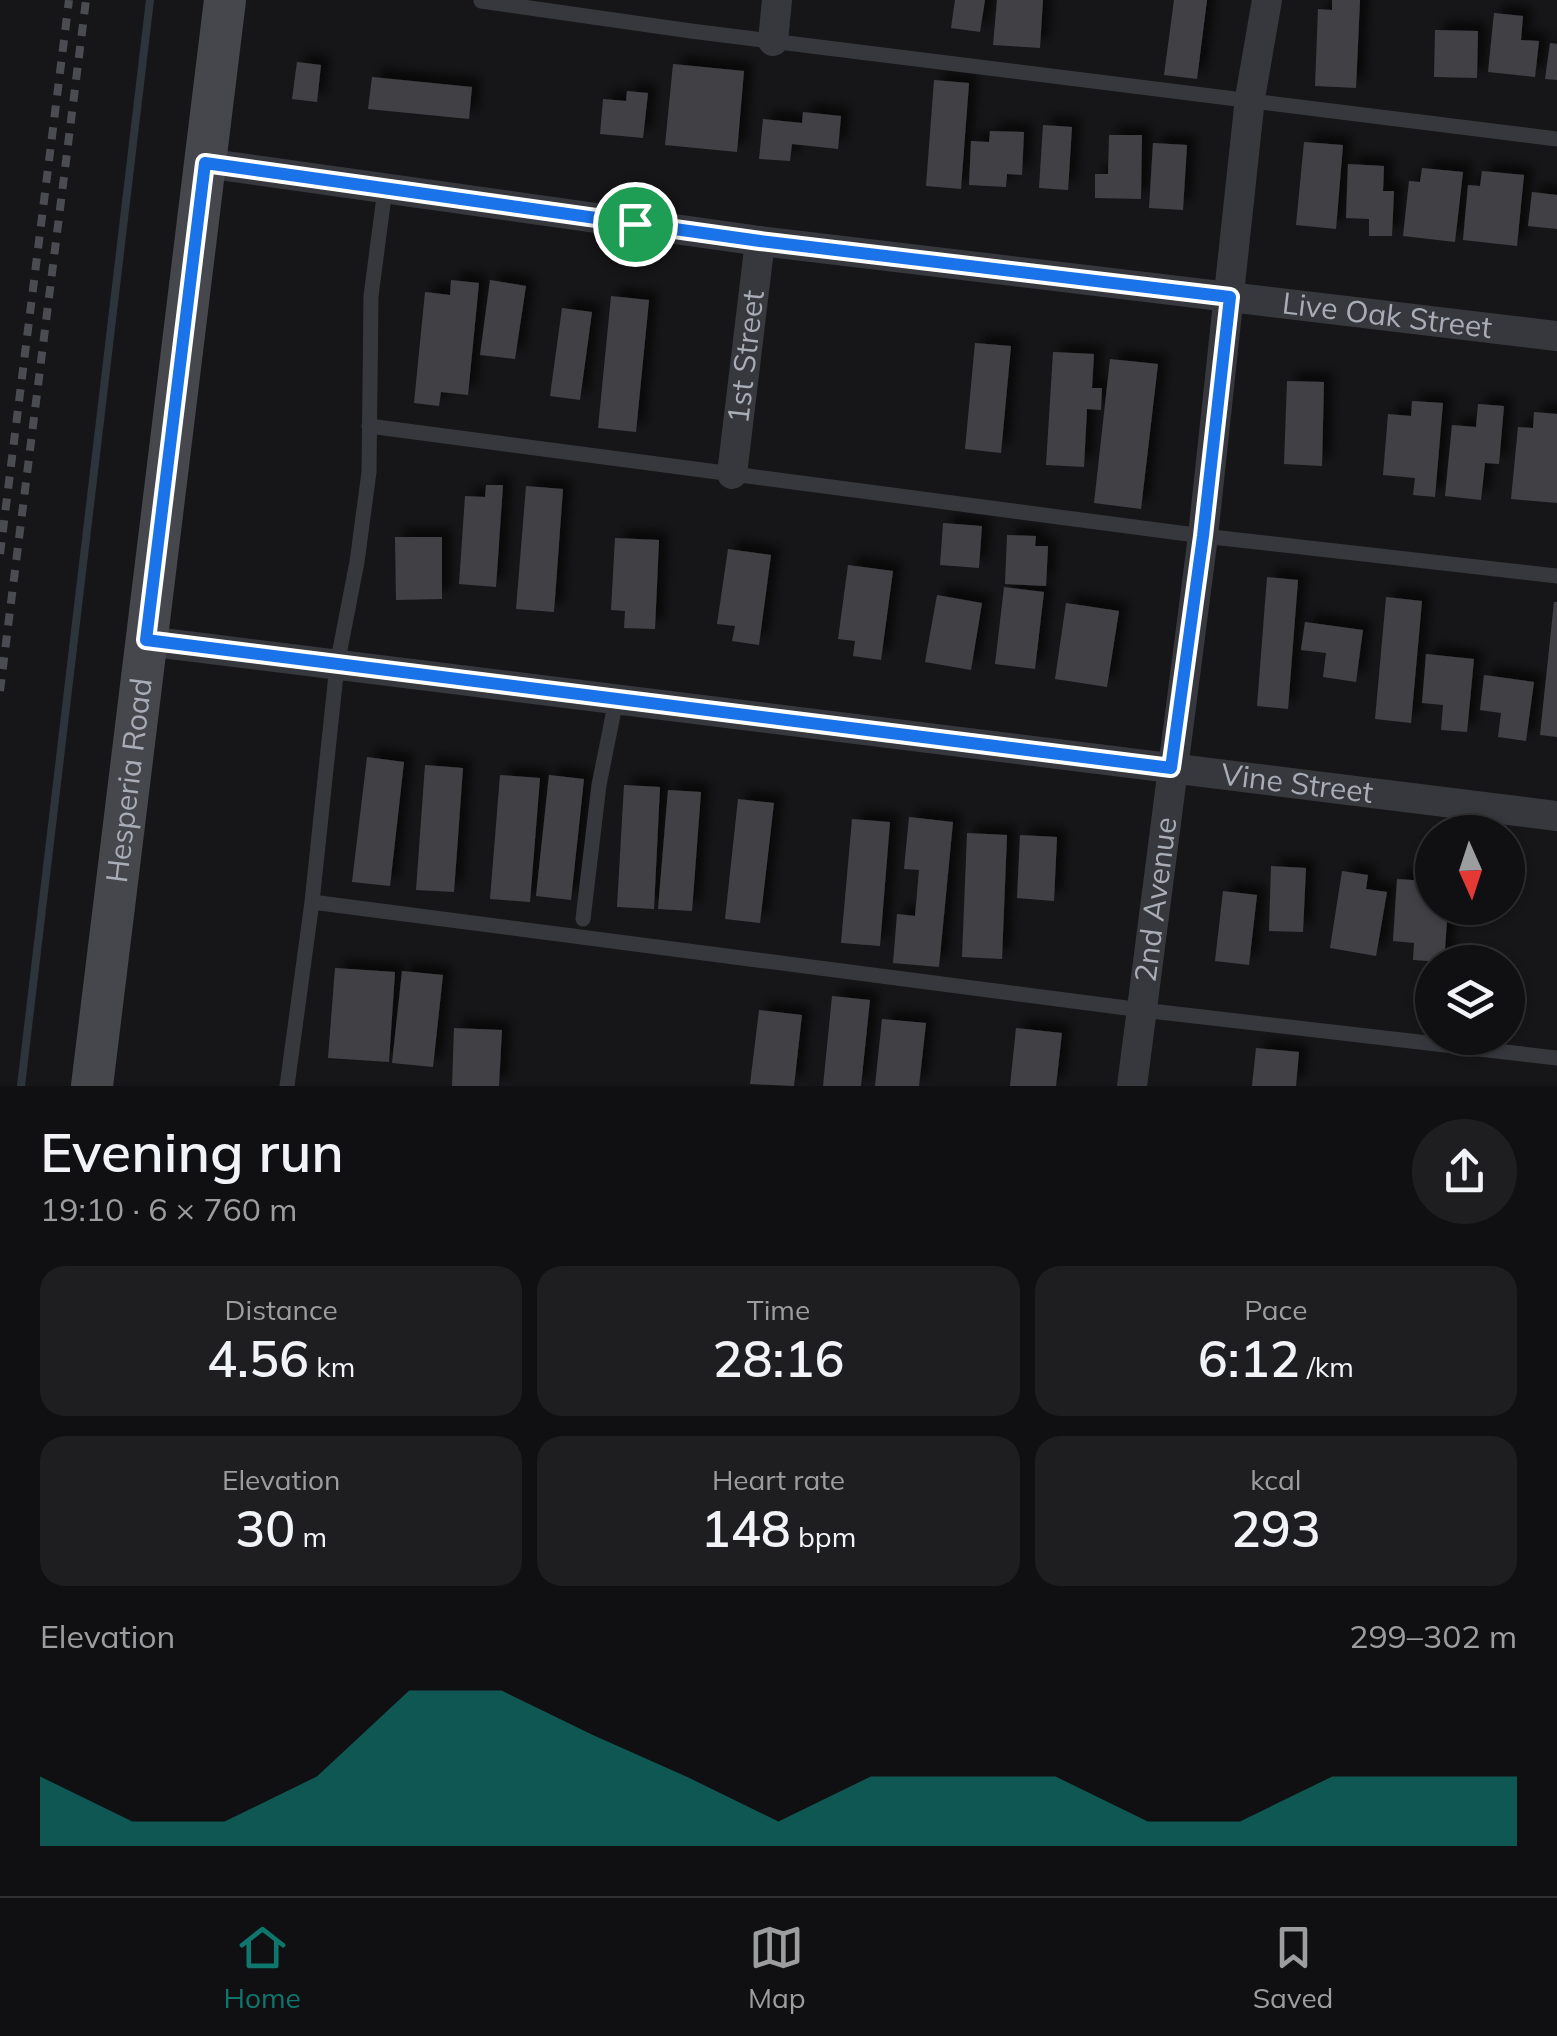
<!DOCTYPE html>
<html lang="en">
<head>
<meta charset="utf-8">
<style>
	body { margin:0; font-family:Mulish,sans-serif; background:#1e1e20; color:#f1f3f6; height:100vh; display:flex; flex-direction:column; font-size:38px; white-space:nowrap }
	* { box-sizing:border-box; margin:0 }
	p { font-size:32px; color:#9c9d9f }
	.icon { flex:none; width:55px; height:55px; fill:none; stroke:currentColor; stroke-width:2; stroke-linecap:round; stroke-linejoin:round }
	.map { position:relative; height:1086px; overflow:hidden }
	.side { display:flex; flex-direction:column; background:#101012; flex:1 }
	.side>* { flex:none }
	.needle { width:65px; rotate:177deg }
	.buttons { position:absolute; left:1415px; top:815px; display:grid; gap:20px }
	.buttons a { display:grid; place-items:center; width:110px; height:110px; border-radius:50%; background:#101012; box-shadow:0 2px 8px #0004,0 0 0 2px #303032; font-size:50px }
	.pin { position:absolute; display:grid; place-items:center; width:85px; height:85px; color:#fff; margin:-42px; border:5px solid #fff; border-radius:50%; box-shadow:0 2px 10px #0007 }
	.round { display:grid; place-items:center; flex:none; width:105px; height:105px; border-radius:52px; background:#1e1e20 }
	.summary { display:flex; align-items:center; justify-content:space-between; height:170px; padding:0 40px }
	h1 { font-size:55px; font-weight:600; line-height:75px }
	.metrics { display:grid; grid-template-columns:repeat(3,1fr); gap:15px; height:170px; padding:10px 40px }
	.metrics div { display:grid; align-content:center; border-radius:25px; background:#1e1e20; text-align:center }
	.metrics b { font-size:50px; font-weight:600 }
	.metrics small { font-size:28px; font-weight:400 }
	.metrics p { font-size:28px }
	.chart { height:280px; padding:20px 40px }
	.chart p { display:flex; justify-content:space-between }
	.chart svg { width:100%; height:180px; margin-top:10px; fill:#0f766e; opacity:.7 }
	.tab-bar { display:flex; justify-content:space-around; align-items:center; height:140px; border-top:2px solid #303032; background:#101012; font-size:28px; color:#9c9d9f }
	.tab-bar a { display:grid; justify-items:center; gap:5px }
	.tab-bar .active { color:#0f766e }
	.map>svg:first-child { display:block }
</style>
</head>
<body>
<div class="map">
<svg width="1557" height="1086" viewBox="0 0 1557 1086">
	<defs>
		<filter id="shadow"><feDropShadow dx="9" dy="-9" stdDeviation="5" flood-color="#0009"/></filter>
	</defs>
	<rect width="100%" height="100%" fill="#161618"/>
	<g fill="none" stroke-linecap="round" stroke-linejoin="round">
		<path stroke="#2c353c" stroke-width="8" d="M21 1086 150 0"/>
	</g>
	<path fill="#404145" filter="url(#shadow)" d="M955 0H985L980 32 951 28Z
		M997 0H1043L1040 48 993 45Z
		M1174 0H1207L1197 79 1164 75Z
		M1332 0H1360L1356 88 1315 86 1318 9 1332 10Z
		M1494 13 1523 16 1521 40 1539 41 1535 77 1488 72Z
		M1435 30 1478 31 1477 78 1434 77Z
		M1550 43 1557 44V80L1545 79Z
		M297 62 321 65 317 102 292 99Z
		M673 64 744 71 737 152 665 145Z
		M372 77 472 87 469 119 368 109Z
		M934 80 969 83 961 189 926 186Z
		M627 91 648 93 643 138 600 134 603 99 626 101Z
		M803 112 841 116 838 149 792 144 790 161 759 159 763 119 802 123Z
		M1043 125 1072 127 1068 190 1039 188Z
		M990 131 1024 132 1022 175 1007 174 1006 187 969 185 971 141 989 142Z
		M1109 135H1142L1141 199 1095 198V174H1108Z
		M1304 142 1343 145 1336 229 1296 225Z
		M1153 143 1187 145 1183 210 1149 208Z
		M1348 164 1384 166 1383 191H1394L1392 236H1369V219L1346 218Z
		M1422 168 1463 172 1455 242 1403 236 1409 181 1420 182Z
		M1482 171 1524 175 1517 246 1463 240 1468 185 1480 186Z
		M1532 192 1557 195V229L1528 226Z
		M451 280 479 283 468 395 441 392 439 406 414 403 425 292 450 295Z
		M490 280 526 286 515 359 480 355Z
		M611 296 649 300 636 432 598 428Z
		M562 308 592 312 580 400 550 396Z
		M975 343 1011 346 1001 453 965 449Z
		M1053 352 1094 354 1092 388H1102L1101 410 1087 409 1084 467 1046 465Z
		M1110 359 1158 364 1141 509 1094 503Z
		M1287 381 1324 382 1322 466 1284 464Z
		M1412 401 1443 403 1435 497 1413 495 1415 478 1383 475 1388 414 1411 416Z
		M1478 404 1504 406 1499 464 1485 463 1481 500 1445 496 1452 425 1476 427Z
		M1534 412 1557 414V503L1511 499 1518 427 1533 428Z
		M486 485H503L496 587 459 584 465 496 485 497Z
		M526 486 563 489 554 612 516 609Z
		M943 523 982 526 979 568 940 565Z
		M1007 535 1036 536 1035 546H1048L1046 586 1005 584Z
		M395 537H442V599L396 600Z
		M615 538 659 540 655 629 624 628 625 611 611 610Z
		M728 549 771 555 759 645 732 641 735 626 717 624Z
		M848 565 893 571 881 660 853 656 855 641 838 639Z
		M1267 577 1298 580 1288 709 1257 706Z
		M1004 587 1044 592 1035 669 995 664Z
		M937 595 982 603 971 670 925 662Z
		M1386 597 1422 601 1411 723 1375 719Z
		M1554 602H1557V737L1540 735Z
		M1066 603 1119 611 1107 687 1055 679Z
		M1305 622 1363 630 1356 682 1323 677 1326 653 1301 650Z
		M1426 654 1474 659 1467 732 1441 730 1443 705 1422 703Z
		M1484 675 1534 682 1526 741 1498 737 1501 713 1480 710Z
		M367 757 404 762 390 886 352 882Z
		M425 765 463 768 454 892 416 890Z
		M500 775 540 778 530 902 490 899Z
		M549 775 584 779 571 900 536 896Z
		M624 785 660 787 654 909 617 907Z
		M668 790 701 792 692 911 658 909Z
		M738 799 774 803 760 923 725 919Z
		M909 817 953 822 939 967 893 963 897 914 915 916 919 870 904 869Z
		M852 819 890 822 880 946 841 943Z
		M967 833 1007 835 1002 959 962 957Z
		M1020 835 1057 837 1054 901 1017 898Z
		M1271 866 1306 868 1303 932 1269 931Z
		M1342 871 1368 875 1366 889 1387 892 1376 956 1330 948Z
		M1397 879 1427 881 1425 903H1432V908H1448L1444 962 1413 960 1414 943 1393 941Z
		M1223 891 1257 895 1249 965 1215 961Z
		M335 968 395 972 389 1062 328 1058Z
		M402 971 443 975 433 1067 392 1063Z
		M832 996 870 1000 861 1086H823Z
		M759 1010 802 1015 794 1086 750 1084Z
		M882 1019 926 1023 919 1086H875Z
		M454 1028 502 1030 499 1086H452Z
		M1016 1028 1062 1033 1056 1086H1010Z
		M1256 1048 1299 1052 1296 1086H1252Z"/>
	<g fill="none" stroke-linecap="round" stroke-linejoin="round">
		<path stroke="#37383d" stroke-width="15" d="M481 1 691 31 1557 139
			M369 426 1203 536 1557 576
			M312 902 1142 1010 1557 1058
			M583 919 599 785 616 700
			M287 1086 312 902 337 665 357 562 369 472 371 296 385 189"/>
		<g stroke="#37383d" stroke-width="30">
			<path d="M773 41 777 0"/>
			<path id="s1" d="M205 163 760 241 1557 336"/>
			<path id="s2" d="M732 474 760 241"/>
			<path id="s3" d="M146 641 1557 816"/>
			<path id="s4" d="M1132 1086 1203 536 1250 98 1267 0"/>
		</g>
		<path stroke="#45474d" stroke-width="42" id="s5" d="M92 1086 225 0"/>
		<path stroke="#4a4c52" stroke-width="8" stroke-dasharray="12 10" stroke-linecap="butt" d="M0 554 69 0
			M0 691 86 0"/>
	</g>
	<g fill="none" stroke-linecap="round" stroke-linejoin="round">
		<g stroke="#fff" stroke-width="20">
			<path id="route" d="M205 163 760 241 1230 297 1203 536 1171 768 146 640Z"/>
		</g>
		<use href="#route" stroke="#1a73e8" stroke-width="12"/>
	</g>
	<g text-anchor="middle" stroke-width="10" stroke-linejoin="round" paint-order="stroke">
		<g font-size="30" fill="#a8adb8" stroke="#111113">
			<text dy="10" stroke="none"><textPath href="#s1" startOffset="1192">Live Oak Street</textPath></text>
			<text dy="10" stroke="none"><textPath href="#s2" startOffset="118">1st Street</textPath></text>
			<text dy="10" stroke="none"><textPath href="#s5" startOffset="308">Hesperia Road</textPath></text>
			<text dy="10" stroke="none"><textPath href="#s3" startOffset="1160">Vine Street</textPath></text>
			<text dy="10" stroke="none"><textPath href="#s4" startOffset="188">2nd Avenue</textPath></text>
		</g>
	</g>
</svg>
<div class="buttons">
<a><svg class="needle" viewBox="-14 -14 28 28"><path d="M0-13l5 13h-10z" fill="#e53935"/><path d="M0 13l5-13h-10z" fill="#9c9d9f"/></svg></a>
<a><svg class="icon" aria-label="layers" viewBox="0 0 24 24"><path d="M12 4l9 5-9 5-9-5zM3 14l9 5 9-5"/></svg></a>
</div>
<div class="pin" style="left:635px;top:224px;background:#1e9e55"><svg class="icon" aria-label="arrive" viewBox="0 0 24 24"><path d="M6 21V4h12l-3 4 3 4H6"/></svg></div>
</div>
<section class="side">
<div class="summary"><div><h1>Evening run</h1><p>19:10 · 6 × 760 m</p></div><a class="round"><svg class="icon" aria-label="share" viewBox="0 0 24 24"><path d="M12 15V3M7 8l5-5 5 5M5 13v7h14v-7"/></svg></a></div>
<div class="metrics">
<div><p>Distance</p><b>4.56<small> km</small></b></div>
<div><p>Time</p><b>28:16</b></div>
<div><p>Pace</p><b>6:12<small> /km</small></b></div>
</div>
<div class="metrics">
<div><p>Elevation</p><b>30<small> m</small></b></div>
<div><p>Heart rate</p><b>148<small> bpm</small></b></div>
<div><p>kcal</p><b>293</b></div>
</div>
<div class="chart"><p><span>Elevation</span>299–302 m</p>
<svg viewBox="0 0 160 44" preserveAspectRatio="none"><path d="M0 44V27L10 38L20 38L30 27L40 6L50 6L60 17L70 27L80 38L90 27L100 27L110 27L120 38L130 38L140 27L150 27L160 27V44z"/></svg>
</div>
</section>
<nav class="tab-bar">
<a class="active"><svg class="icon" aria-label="home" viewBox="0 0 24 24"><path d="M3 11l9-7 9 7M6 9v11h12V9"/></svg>Home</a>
<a><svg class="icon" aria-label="map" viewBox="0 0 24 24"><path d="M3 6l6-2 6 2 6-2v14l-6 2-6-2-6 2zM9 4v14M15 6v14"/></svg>Map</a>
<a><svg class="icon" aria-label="saved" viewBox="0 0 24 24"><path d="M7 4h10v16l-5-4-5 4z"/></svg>Saved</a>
</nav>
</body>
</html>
